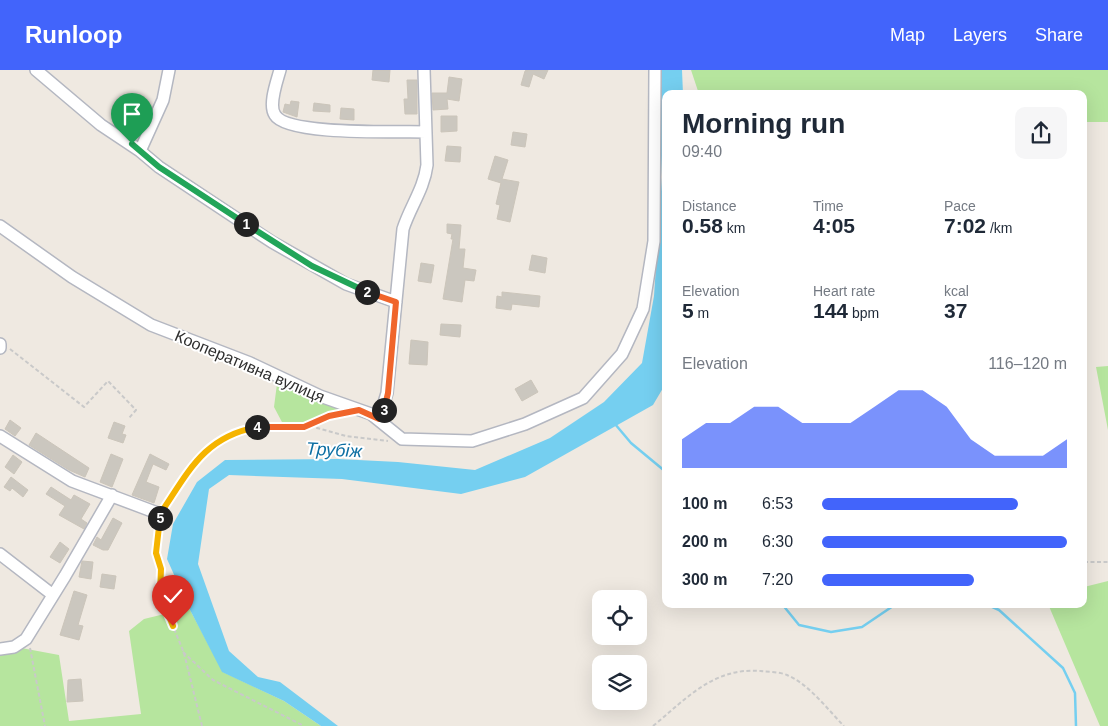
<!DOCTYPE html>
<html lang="en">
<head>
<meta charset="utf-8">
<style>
	body { margin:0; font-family:Arial,sans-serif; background:#f6f6f7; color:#1f2937; height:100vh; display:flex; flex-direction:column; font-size:19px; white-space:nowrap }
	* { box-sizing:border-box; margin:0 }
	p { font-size:16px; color:#747a83 }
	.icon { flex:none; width:28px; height:28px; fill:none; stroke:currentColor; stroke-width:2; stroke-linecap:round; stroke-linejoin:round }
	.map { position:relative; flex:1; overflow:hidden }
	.drawer { position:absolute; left:662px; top:20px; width:425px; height:518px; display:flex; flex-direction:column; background:#fff; border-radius:10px; box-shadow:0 5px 20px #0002 }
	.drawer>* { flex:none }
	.tools { position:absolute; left:592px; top:520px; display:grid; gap:10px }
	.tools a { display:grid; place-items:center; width:55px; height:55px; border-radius:10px; background:#fff; box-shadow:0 5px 20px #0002; font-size:25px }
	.pin { position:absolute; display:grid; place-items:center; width:42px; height:42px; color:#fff; margin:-51px -21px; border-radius:50% 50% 50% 0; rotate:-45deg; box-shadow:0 0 5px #0007 }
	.pin .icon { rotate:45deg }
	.km { position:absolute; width:25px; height:25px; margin:-12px; border-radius:50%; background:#222; color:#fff; font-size:14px; line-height:25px; text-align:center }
	.round { display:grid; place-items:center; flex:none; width:52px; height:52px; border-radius:10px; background:#f6f6f7 }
	.summary { display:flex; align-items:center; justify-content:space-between; height:85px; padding:0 20px }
	h1 { font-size:28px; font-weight:700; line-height:38px }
	.metrics { display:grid; grid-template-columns:repeat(3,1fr); gap:8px; height:85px; padding:5px 20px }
	.metrics div { display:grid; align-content:center }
	.metrics b { font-size:21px; font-weight:700 }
	.metrics small { font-size:14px; font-weight:400 }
	.metrics p { font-size:14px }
	.chart { height:140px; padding:10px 20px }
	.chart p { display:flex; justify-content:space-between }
	.chart svg { width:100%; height:90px; margin-top:5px; fill:#4264fb; opacity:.7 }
	ul { padding:0 20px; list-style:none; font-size:16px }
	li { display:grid; grid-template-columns:80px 60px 1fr; align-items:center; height:38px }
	li i { height:12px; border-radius:6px; background:#4264fb }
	header { display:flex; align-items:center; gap:30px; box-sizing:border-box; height:70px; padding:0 25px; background:#4264fb; color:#fff }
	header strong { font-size:24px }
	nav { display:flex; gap:28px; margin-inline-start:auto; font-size:18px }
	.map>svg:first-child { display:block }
</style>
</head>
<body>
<header>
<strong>Runloop</strong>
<nav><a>Map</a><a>Layers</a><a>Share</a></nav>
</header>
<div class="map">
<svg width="1108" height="656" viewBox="0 0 1108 656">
	<rect width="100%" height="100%" fill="#efe9e1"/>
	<path fill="#b6e59e" d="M691 0H1108V52H1084V24H699Z
		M1108 296V360L1096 297Z
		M278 306 358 337 335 341 317 351 283 354 274 337Z
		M1108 511V656H1100L1048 534H1084V517Z
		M189 538 223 602 284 631 321 656H0V574L59 585 69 651 141 644 129 561 144 549Z"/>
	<path fill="#75cff0" d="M657 0H682L683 24H666V313L653 335 525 407 461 424 342 409 229 405 209 419 198 494 229 581 258 607 280 612 338 656H321L284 631 222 602 189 538 167 489 173 454 197 412 225 390 338 389 398 392 475 400 550 368 604 332 642 293 654 226 662 107Z"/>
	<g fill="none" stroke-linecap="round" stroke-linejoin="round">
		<path stroke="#75cff0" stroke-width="2.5" d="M615 354 631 373 666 402
			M782 534 799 555 831 562 862 557 896 534
			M986 534 999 540 1063 598 1075 623 1076 656"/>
	</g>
	<path fill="#cbc7bf" stroke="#cbc5ba" d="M373 0H390L389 12 372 10Z
		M525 0H548L544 9 533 4 529 17 521 15 525 1H528Z
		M449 7 462 9 459 31 447 29 448 39 433 40 432 23H447Z
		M407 10H417V44H405L404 29H408Z
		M291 31 299 32 297 47 283 42 285 34 290 35Z
		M314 33 330 35V42L313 41Z
		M341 38 354 39V50L340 49Z
		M441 46H457V61L441 62Z
		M513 62 527 64 525 77 511 75Z
		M447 76 461 77 460 92 445 91Z
		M495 86 508 90 502 109 519 112 510 152 497 149 500 135 496 134 501 113 488 109Z
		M447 154 461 155 459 179H465L463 198 476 200 474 211 465 210 462 232 443 229 453 169H451L452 164 447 163Z
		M532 185 547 188 545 203 529 200Z
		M421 193 434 195 431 213 418 211Z
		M502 222 540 226 539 237 512 234 511 240 496 238 497 226 502 227Z
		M441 254 461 255 460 267 440 265Z
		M411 270 428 272 427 295 409 294Z
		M531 310 538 322 522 331 515 319Z
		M10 350 21 358 15 366 5 359Z
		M114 352 125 356 122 364 126 365 123 373 108 368Z
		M36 363 89 398 85 407 69 400 29 375Z
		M111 384 123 389 112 417 100 412Z
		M150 384 169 394 166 400 153 394 146 412 159 417 154 433 132 425Z
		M13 385 22 392 14 404 5 397Z
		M11 407 28 420 23 427 12 418 10 421 4 417Z
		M51 417 71 430 74 425 90 434 81 449 87 453 84 459 59 445 65 436 46 424Z
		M113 448 122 453 108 480H103L93 475 97 467 101 470Z
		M60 472 69 479 60 493 50 487Z
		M82 491 93 492 91 509 79 507Z
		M102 504 116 506 114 519 100 517Z
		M74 521 87 525 78 555 83 556 79 570 60 565Z
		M81 609 83 631 67 632 68 610Z"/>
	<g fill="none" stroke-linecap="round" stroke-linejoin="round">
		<g stroke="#b4b7c1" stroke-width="14">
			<path id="minor" d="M36 0 101 55 140 81 159 97 272 172 346 214 396 232
				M280 0C277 11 268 35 275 45 287 66 400 61 426 62
				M140 81 163 30 169 0
				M0 156 72 207 151 255 250 293 320 326 371 344 402 369 472 371 525 354 583 328 622 284 643 239 654 171 655 0
				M0 274V278
				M379 349 387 323 403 159C410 137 424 119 427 95L424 0
				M0 366 72 411 160 444
				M0 484 53 525
				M0 579 14 577 26 569 65 506 112 425"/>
		</g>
		<path stroke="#c9c9c9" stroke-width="2" stroke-dasharray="4 2.5" stroke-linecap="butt" d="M10 279 84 337 108 311 136 340 129 348
			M310 356 346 366 388 371
			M165 437 205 380 227 366 262 356 304 357 338 344
			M159 452 156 483 161 499 160 524 184 583 202 656
			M1084 492H1108
			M30 578 45 656
			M183 582 213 610 304 656
			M653 656C687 628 714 597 761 601 769 602 780 602 787 605 809 614 828 640 844 656"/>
		<use href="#minor" stroke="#fff" stroke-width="11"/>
	</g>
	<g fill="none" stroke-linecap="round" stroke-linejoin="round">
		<g stroke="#fff" stroke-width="10">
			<path id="split-1" d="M132 74 159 97 246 154"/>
		</g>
		<g stroke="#fff" stroke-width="10">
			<path id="split-2" d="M246 154 312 196 367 222"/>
		</g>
		<g stroke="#fff" stroke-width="10">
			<path id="split-3" d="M367 222 396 232 388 323 384 340"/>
		</g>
		<g stroke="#fff" stroke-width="10">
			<path id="split-4" d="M257 357H304L329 346 359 340 379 349 384 340"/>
		</g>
		<g stroke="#fff" stroke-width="10">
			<path id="split-5" d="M160 448V444C188 403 203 367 257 357"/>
		</g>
		<g stroke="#fff" stroke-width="10">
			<path id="split-6" d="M160 448 156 483 161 499 160 524 173 556"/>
		</g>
		<use href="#split-1" stroke="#22a559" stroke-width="6"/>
		<use href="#split-2" stroke="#22a559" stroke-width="6"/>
		<use href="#split-3" stroke="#f0652b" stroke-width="6"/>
		<use href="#split-4" stroke="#f0652b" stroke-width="6"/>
		<use href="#split-5" stroke="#f5b400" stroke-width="6"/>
		<use href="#split-6" stroke="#f5b400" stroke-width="6"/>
	</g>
	<g text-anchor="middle" stroke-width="4" stroke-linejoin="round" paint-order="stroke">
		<g font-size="16" fill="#2e2e2e" stroke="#fff">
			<text transform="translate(250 296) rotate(23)" y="6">Кооперативна вулиця</text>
		</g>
		<g font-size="18" font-style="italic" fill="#0d6fa3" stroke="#fff">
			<text transform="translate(334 380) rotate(3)" y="6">Трубіж</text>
		</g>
	</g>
</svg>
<div class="tools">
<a><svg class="icon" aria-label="locate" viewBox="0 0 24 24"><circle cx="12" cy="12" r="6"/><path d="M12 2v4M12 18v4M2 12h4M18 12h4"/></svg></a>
<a><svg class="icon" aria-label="layers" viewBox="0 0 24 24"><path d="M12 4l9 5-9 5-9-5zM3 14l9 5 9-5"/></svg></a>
</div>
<div class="pin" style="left:132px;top:74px;background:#1e9e55"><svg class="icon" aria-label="arrive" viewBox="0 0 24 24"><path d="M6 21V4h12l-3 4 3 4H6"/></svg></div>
<div class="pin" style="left:173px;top:556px;background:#d93025"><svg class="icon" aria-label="check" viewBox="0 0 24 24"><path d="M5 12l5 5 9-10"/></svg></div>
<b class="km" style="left:246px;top:154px">1</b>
<b class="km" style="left:367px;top:222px">2</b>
<b class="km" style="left:384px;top:340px">3</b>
<b class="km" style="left:257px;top:357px">4</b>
<b class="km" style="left:160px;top:448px">5</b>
<section class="drawer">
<div class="summary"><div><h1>Morning run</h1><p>09:40</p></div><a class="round"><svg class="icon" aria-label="share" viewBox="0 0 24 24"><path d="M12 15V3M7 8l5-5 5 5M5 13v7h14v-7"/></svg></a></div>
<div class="metrics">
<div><p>Distance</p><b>0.58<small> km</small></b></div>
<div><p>Time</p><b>4:05</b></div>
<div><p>Pace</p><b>7:02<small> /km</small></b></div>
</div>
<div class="metrics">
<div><p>Elevation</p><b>5<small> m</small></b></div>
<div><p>Heart rate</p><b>144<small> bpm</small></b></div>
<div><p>kcal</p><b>37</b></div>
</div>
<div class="chart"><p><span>Elevation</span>116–120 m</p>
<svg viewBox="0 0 160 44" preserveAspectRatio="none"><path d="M0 44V30L10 22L20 22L30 14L40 14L50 22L60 22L70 22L80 14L90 6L100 6L110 14L120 30L130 38L140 38L150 38L160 30V44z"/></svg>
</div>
<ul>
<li><b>100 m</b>6:53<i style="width:80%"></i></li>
<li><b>200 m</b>6:30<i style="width:100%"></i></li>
<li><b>300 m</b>7:20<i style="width:62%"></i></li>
</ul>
</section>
</div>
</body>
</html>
